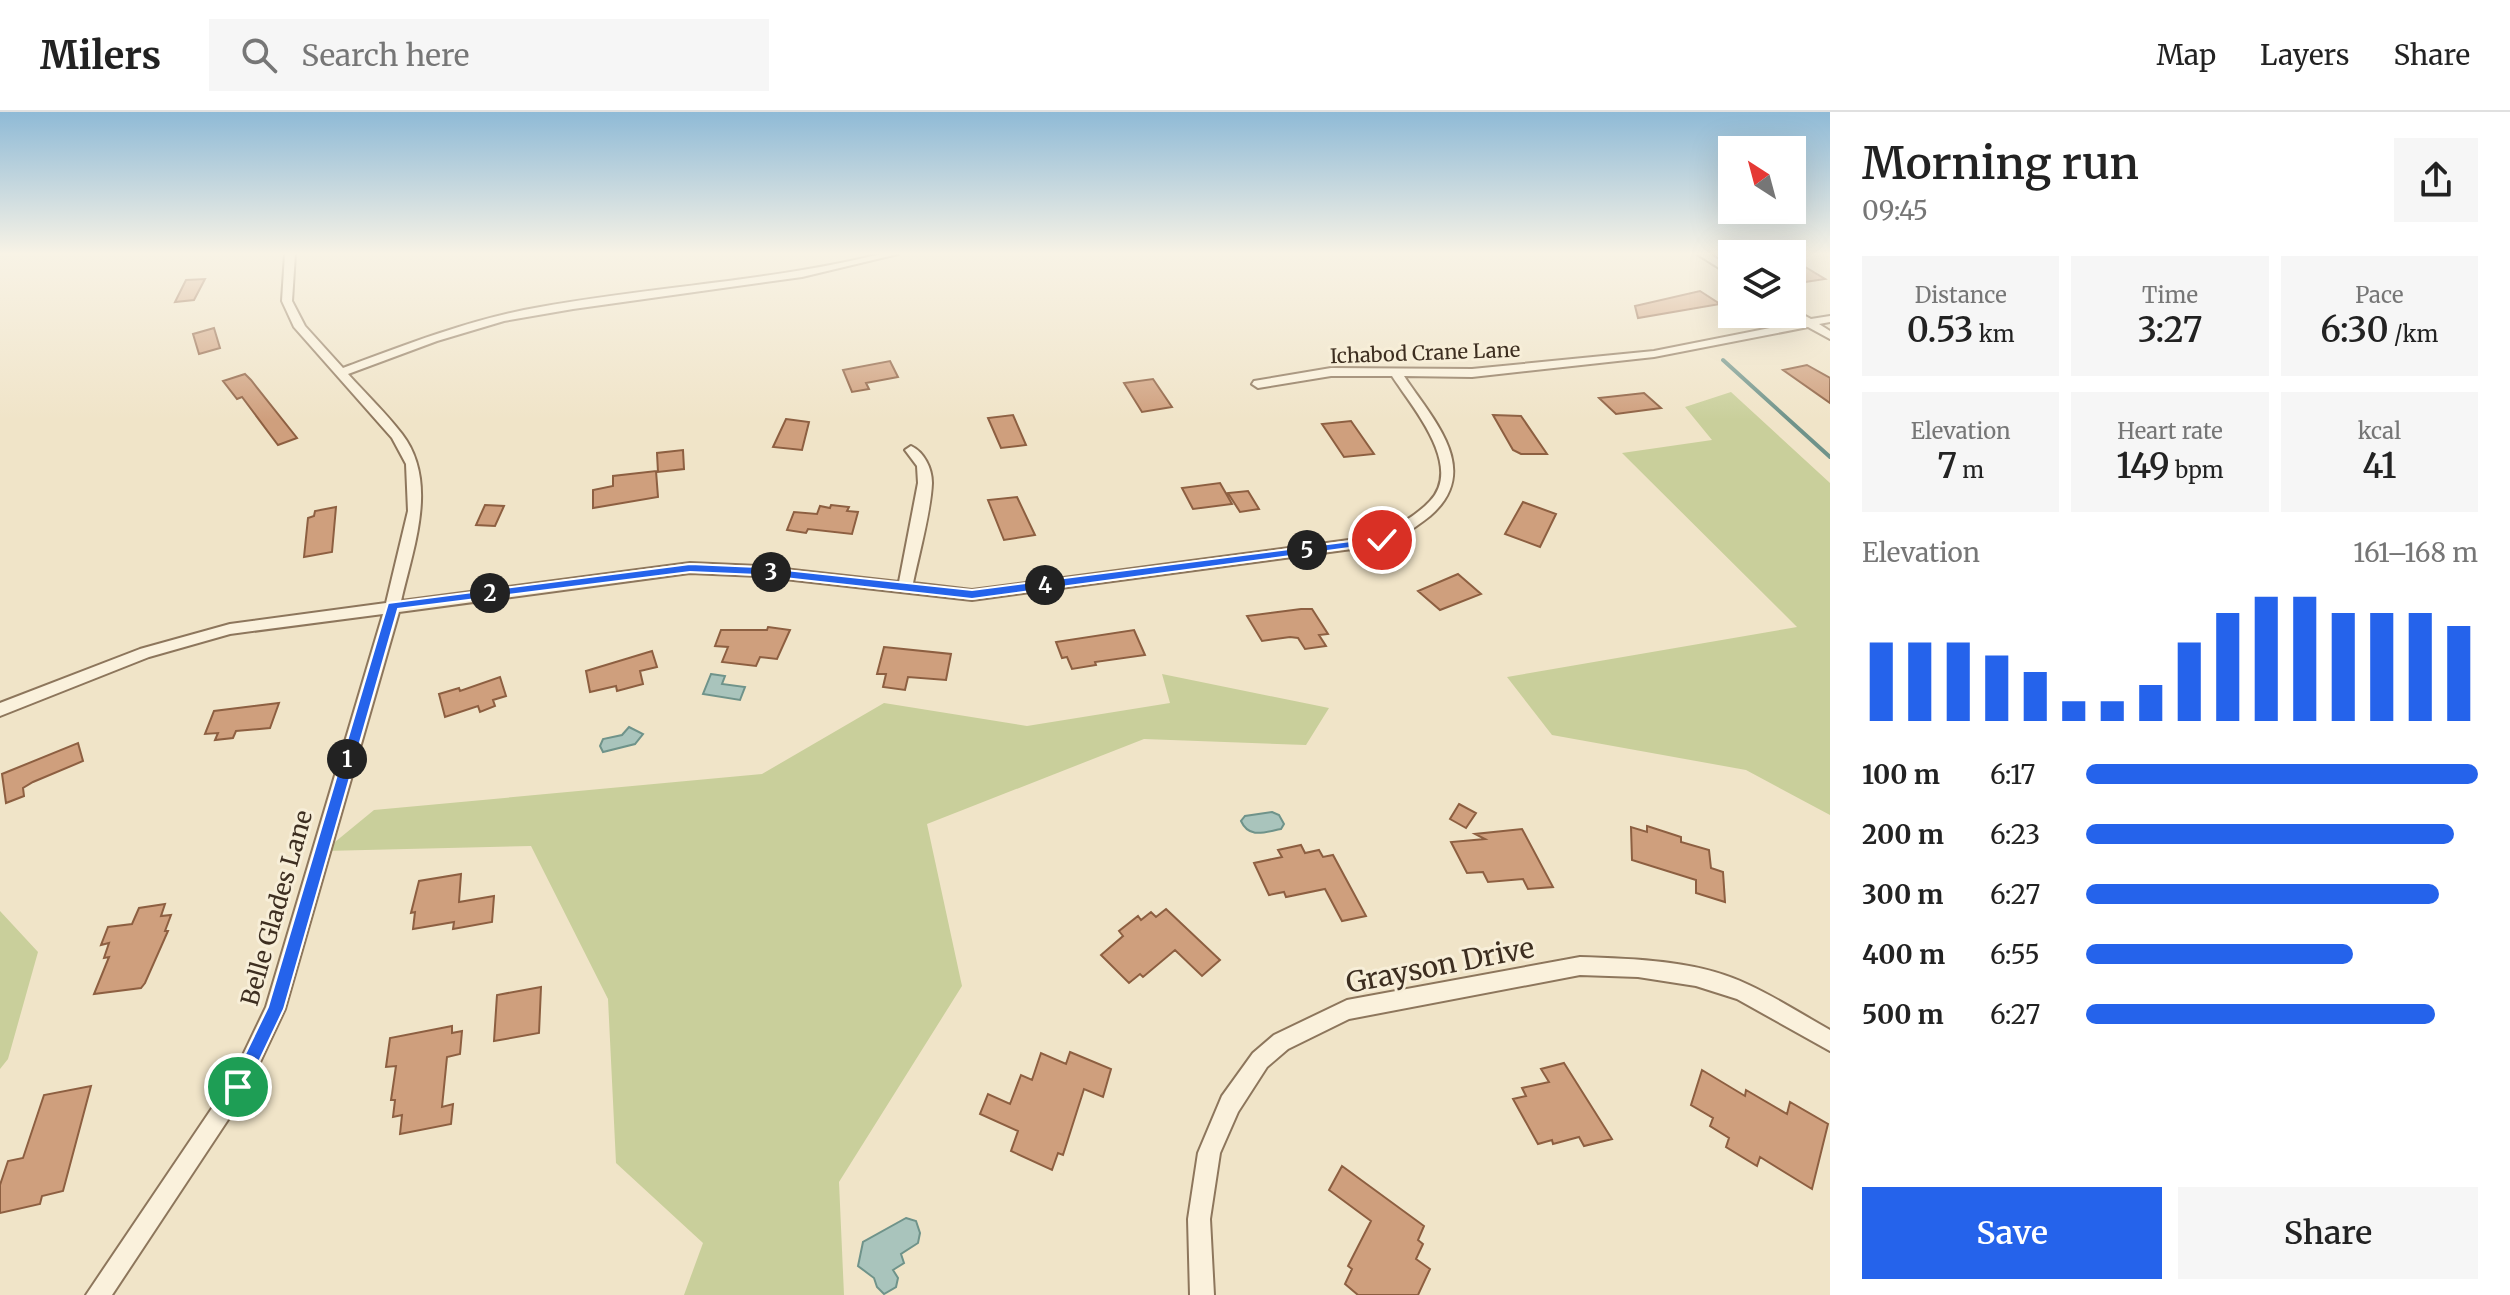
<!DOCTYPE html>
<html lang="en">
<head>
<meta charset="utf-8">
<style>
	body { margin:0; font-family:Merriweather,serif; background:#f6f6f6; color:#222; height:100vh; display:flex; flex-direction:column; font-size:30px; white-space:nowrap }
	* { box-sizing:border-box; margin:0 }
	p { font-size:26px; color:#767676 }
	.icon { flex:none; width:44px; height:44px; fill:none; stroke:currentColor; stroke-width:2; stroke-linecap:round; stroke-linejoin:round }
	.map { position:relative; flex:1; overflow:hidden }
	.sheet { display:flex; flex-direction:column; background:#fff; width:680px }
	.sheet>* { flex:none }
	.needle { width:52px; rotate:324deg }
	.tools { position:absolute; left:1718px; top:24px; display:grid; gap:16px }
	.tools a { display:grid; place-items:center; width:88px; height:88px; border-radius:0px; background:#fff; box-shadow:0 8px 32px #0002; font-size:40px }
	.pin { position:absolute; display:grid; place-items:center; width:68px; height:68px; color:#fff; margin:-34px; border:4px solid #fff; border-radius:50%; box-shadow:0 2px 8px #0007 }
	.km { position:absolute; width:40px; height:40px; margin:-20px; border-radius:50%; background:#222; color:#fff; font-size:22px; line-height:40px; text-align:center }
	.round { display:grid; place-items:center; flex:none; width:84px; height:84px; border-radius:0px; background:#f6f6f6 }
	.headline { display:flex; align-items:center; justify-content:space-between; height:136px; padding:0 32px }
	h1 { font-size:44px; font-weight:600; line-height:60px }
	.metrics { display:grid; grid-template-columns:repeat(3,1fr); gap:12px; height:136px; padding:8px 32px }
	.metrics div { display:grid; align-content:center; border-radius:0px; background:#f6f6f6; text-align:center }
	.metrics b { font-size:34px; font-weight:600 }
	.metrics small { font-size:22px; font-weight:400 }
	.metrics p { font-size:22px }
	.chart { height:224px; padding:16px 32px }
	.chart p { display:flex; justify-content:space-between }
	.chart svg { width:100%; height:144px; margin-top:8px; stroke:#2563eb; stroke-width:6 }
	.cta { display:flex; gap:16px; margin-top:auto; padding:16px 32px }
	.cta a { flex:1; height:92px; border-radius:0px; background:#2563eb; color:#fff; font-size:32px; font-weight:600; line-height:92px; text-align:center }
	.cta a+a { background:#f6f6f6; color:#222 }
	ul { padding:0 32px; list-style:none; font-size:26px }
	li { display:grid; grid-template-columns:128px 96px 1fr; align-items:center; height:60px }
	li i { height:20px; border-radius:10px; background:#2563eb }
	header { display:flex; align-items:center; gap:48px; box-sizing:border-box; height:112px; padding:0 40px; background:#fff; border-bottom:2px solid #e0e0e0 }
	header strong { font-size:38px }
	nav { display:flex; gap:44px; margin-inline-start:auto; font-size:28px }
	.search { width:560px; height:72px; background:#f6f6f6; display:flex; align-items:center; gap:20px; box-sizing:border-box; padding:0 28px; border-radius:0px; color:#767676; font-size:30px }
	main { display:flex; flex:1; min-height:0 }
	.map>svg:first-child { display:block }
</style>
</head>
<body>
<header>
<strong>Milers</strong>
<div class="search"><svg class="icon" aria-label="search" viewBox="0 0 24 24"><circle cx="10" cy="10" r="6"/><path d="M15 15l6 6"/></svg>Search here</div>
<nav><a>Map</a><a>Layers</a><a>Share</a></nav>
</header>
<main>
<div class="map">
<svg width="1830" height="1183" viewBox="0 0 1830 1183">
	<rect width="100%" height="100%" fill="#f0e4c8"/>
	<path fill="#c9cf9b" d="M1731 280 1830 371V703L1746 658 1552 623 1507 565 1797 515 1622 341 1712 328 1685 295Z
		M1162 562 1329 596 1306 633 1144 627 927 712 962 874 839 1070 844 1183H684L703 1131 616 1051 608 887 531 734 324 739 374 698 762 662 884 591 1027 614 1170 591Z
		M0 799 38 840 8 947 0 957Z"/>
	<path fill="#a9c4bc" stroke="#6f938a" stroke-width="2" d="M711 562 725 564 722 572 745 575 740 588 703 582Z
		M629 615 643 622 635 632 603 640 600 634 603 627 622 623Z
		M1272 700 1279 703 1284 712 1281 717C1265 720 1249 727 1241 709L1245 704Z
		M906 1106 916 1109 920 1121 918 1131 901 1142 904 1151 893 1158 898 1166 896 1175 884 1182 877 1175 874 1166 858 1154 863 1130Z"/>
	<g fill="none" stroke-linecap="round" stroke-linejoin="round">
		<path stroke="#6f938a" stroke-width="4" d="M1723 248 1830 345"/>
	</g>
	<path fill="#cf9f7d" stroke="#8d5f41" stroke-width="2" d="M1792 147 1825 167 1792 172Z
		M205 167 194 188 175 190 186 168Z
		M1700 179 1720 192 1638 206 1635 194Z
		M214 216 220 236 199 242 193 222Z
		M890 249 898 265 866 271 869 277 852 280 843 258Z
		M1807 253 1830 266V291L1783 258Z
		M245 262 251 268 297 326 278 333 242 285 237 287 223 269Z
		M1153 267 1172 295 1142 300 1124 271Z
		M1644 281 1661 296 1616 302 1599 286Z
		M1013 303 1026 333 1001 336 988 306Z
		M1493 303 1521 304 1547 342H1521L1513 338Z
		M786 307 809 310 802 338 773 335Z
		M1351 309 1374 342 1344 345 1322 312Z
		M683 338 684 357 658 360 657 341Z
		M656 359 658 385 593 396V378L613 374V364Z
		M1220 371 1232 392 1193 397 1182 376Z
		M1248 379 1259 397 1240 400 1228 381Z
		M1017 385 1035 423 1004 428 988 388Z
		M1523 390 1556 402 1540 435 1505 422Z
		M485 393 504 394 495 414 476 413Z
		M831 393 849 395 847 399 858 400 852 422 808 417 806 421 787 418 794 400 817 402 820 394 830 396Z
		M336 395 332 440 304 445 308 406 314 404 315 399Z
		M1458 462 1481 482 1440 498 1418 479Z
		M1301 497H1312L1328 522 1319 523 1326 534 1305 537 1298 526 1290 525 1262 529 1247 504Z
		M768 515 790 518 777 547 760 545 756 554 722 550 728 535 715 534 721 518H767Z
		M1134 518 1145 543 1095 550 1096 553 1072 557 1067 545 1062 546 1056 530Z
		M884 535 951 542 946 568 908 565 905 578 883 575 886 562H877Z
		M652 539 657 555 640 559 643 572 617 579 616 574 590 580 586 559Z
		M500 565 506 584 493 588 495 594 480 600 478 594 445 605 439 582 459 576 460 579Z
		M279 591 270 616 236 619 233 626 215 628 218 621 205 622 214 599Z
		M78 631 83 649 33 670 23 676 24 684 6 691 2 662Z
		M1459 692 1476 701 1466 716 1450 707Z
		M1647 714 1681 725V730L1709 738 1711 756 1723 760 1725 790 1696 781V768L1632 748 1631 715 1647 720Z
		M1522 717 1553 775 1528 777 1523 767 1488 770 1483 760 1467 761 1451 730 1485 727 1475 722Z
		M1301 733 1305 741 1319 738 1323 745 1333 743 1366 804 1342 809 1325 777 1286 785 1284 780 1269 783 1254 751 1282 745 1278 738Z
		M461 762 459 790 494 784 492 810 453 817 454 810 413 817 415 800 411 801 419 769Z
		M165 792 161 804 171 803 165 819H168L145 871 141 876 94 882 109 845 104 846 109 831 101 833 108 815 132 812 139 796Z
		M1166 797 1220 848 1202 864 1175 838 1143 865 1140 862 1129 871 1101 843 1123 824 1119 819 1138 804 1141 808 1151 800 1156 805Z
		M541 875 539 921 494 929 497 883Z
		M452 914V921L462 919 460 942 447 945 442 995 453 992 451 1012 400 1022 402 1003 393 1005 395 988H391L396 954 386 955 390 926Z
		M1070 940 1111 957 1103 985 1084 977 1063 1043 1058 1041 1052 1058 1011 1039 1018 1019 980 1002 988 982 1010 992 1021 963 1032 968 1041 941 1066 952Z
		M1564 951 1612 1027 1584 1034 1579 1025 1553 1032 1552 1028 1538 1032 1513 987 1526 984 1522 976 1549 970 1541 957Z
		M1702 958 1745 984 1746 978 1787 1002 1790 990 1828 1012 1812 1077 1760 1045 1757 1054 1726 1035 1729 1026 1710 1014 1713 1006 1691 993Z
		M91 974 63 1079 42 1084 40 1092 0 1101V1073L8 1049 23 1046 44 983Z
		M1342 1054 1424 1114 1418 1128 1423 1132 1416 1147 1430 1157 1418 1183H1358L1345 1172 1352 1157 1348 1154 1371 1109 1329 1078Z"/>
	<g fill="none" stroke-linecap="round" stroke-linejoin="round">
		<g stroke="#8d765c" stroke-width="4">
			<path id="minor" d="M285 142H295L292 189 305 214 343 256C402 234 461 211 524 198 642 175 763 171 881 142H898L802 165 573 197 504 209 437 229 348 262C366 282 386 301 402 322 439 370 413 436 401 489L690 451 758 454 899 470 918 371 917 354 905 338 911 334C924 340 932 356 932 371 931 399 919 442 913 471L972 478 1379 424C1397 414 1416 404 1430 389 1464 354 1412 295 1392 264H1331L1258 276 1252 272 1254 269 1331 256 1472 257 1654 239 1800 210 1788 202H1792V197L1811 207 1830 204V210L1819 212 1830 219V227L1808 215 1654 245 1472 265 1404 264C1433 308 1483 358 1430 404 1416 415 1399 427 1382 433L972 488 758 464 690 461 399 500 285 897 245 982 112 1183H86L231 968 266 895 383 502 230 522 149 545 0 604V591L140 537 230 512 386 491 408 399 406 352 392 326 294 215 282 189Z
				M1697 142H1709L1732 156V164Z
				M1580 845C1636 847 1698 848 1749 873 1777 886 1803 903 1830 918V939L1737 887 1696 874 1638 865 1580 863 1349 907 1288 937 1267 955 1238 1000 1220 1041 1210 1107 1214 1183H1190L1188 1107 1198 1041 1222 984 1253 941 1274 923 1347 888Z"/>
		</g>
		<use href="#minor" fill="#faf1dc" fill-rule="evenodd"/>
	</g>
	<linearGradient id="sky" x2="0" y2="1"><stop stop-color="#8fbad6"/><stop offset="0.46" stop-color="#f8f3e6"/><stop offset="1" stop-color="#f8f3e6" stop-opacity="0"/></linearGradient>
	<rect width="1830" height="308" fill="url(#sky)"/>
	<path fill="#2563eb" stroke="#fff" stroke-width="2" d="M1382 425 1386 426V431L972 487 758 463 690 460 398 497 284 897 244 981 238 983 232 981 229 975 232 969 268 895 388 491 690 452 758 455 972 478Z"/>
	<g text-anchor="middle" stroke-width="6" stroke-linejoin="round" paint-order="stroke">
		<g font-size="20" fill="#3d2e20" stroke="#f7eed8">
			<text transform="translate(1425 241) rotate(-2)" y="7">Ichabod Crane Lane</text>
		</g>
		<g font-size="24" fill="#3d2e20" stroke="#f7eed8">
			<text transform="translate(277 796) rotate(-74)" y="8">Belle Glades Lane</text>
		</g>
		<g font-size="28" fill="#3d2e20" stroke="#f7eed8">
			<text transform="translate(1440 853) rotate(-11)" y="10">Grayson Drive</text>
		</g>
	</g>
</svg>
<div class="tools">
<a><svg class="needle" viewBox="-14 -14 28 28"><path d="M0-13l5 13h-10z" fill="#e53935"/><path d="M0 13l5-13h-10z" fill="#767676"/></svg></a>
<a><svg class="icon" aria-label="layers" viewBox="0 0 24 24"><path d="M12 4l9 5-9 5-9-5zM3 14l9 5 9-5"/></svg></a>
</div>
<div class="pin" style="left:238px;top:975px;background:#1e9e55"><svg class="icon" aria-label="arrive" viewBox="0 0 24 24"><path d="M6 21V4h12l-3 4 3 4H6"/></svg></div>
<div class="pin" style="left:1382px;top:428px;background:#d93025"><svg class="icon" aria-label="check" viewBox="0 0 24 24"><path d="M5 12l5 5 9-10"/></svg></div>
<b class="km" style="left:347px;top:647px">1</b>
<b class="km" style="left:490px;top:481px">2</b>
<b class="km" style="left:771px;top:460px">3</b>
<b class="km" style="left:1045px;top:473px">4</b>
<b class="km" style="left:1307px;top:438px">5</b>
</div>
<section class="sheet">
<div class="headline"><div><h1>Morning run</h1><p>09:45</p></div><a class="round"><svg class="icon" aria-label="share" viewBox="0 0 24 24"><path d="M12 15V3M7 8l5-5 5 5M5 13v7h14v-7"/></svg></a></div>
<div class="metrics">
<div><p>Distance</p><b>0.53<small> km</small></b></div>
<div><p>Time</p><b>3:27</b></div>
<div><p>Pace</p><b>6:30<small> /km</small></b></div>
</div>
<div class="metrics">
<div><p>Elevation</p><b>7<small> m</small></b></div>
<div><p>Heart rate</p><b>149<small> bpm</small></b></div>
<div><p>kcal</p><b>41</b></div>
</div>
<div class="chart"><p><span>Elevation</span>161–168 m</p>
<svg viewBox="0 0 160 44" preserveAspectRatio="none"><path d="M5 44V20M15 44V20M25 44V20M35 44V24M45 44V29M55 44V38M65 44V38M75 44V33M85 44V20M95 44V11M105 44V6M115 44V6M125 44V11M135 44V11M145 44V11M155 44V15"/></svg>
</div>
<ul>
<li><b>100 m</b>6:17<i style="width:100%"></i></li>
<li><b>200 m</b>6:23<i style="width:94%"></i></li>
<li><b>300 m</b>6:27<i style="width:90%"></i></li>
<li><b>400 m</b>6:55<i style="width:68%"></i></li>
<li><b>500 m</b>6:27<i style="width:89%"></i></li>
</ul>
<div class="cta"><a>Save</a><a>Share</a></div>
</section>
</main>
</body>
</html>
